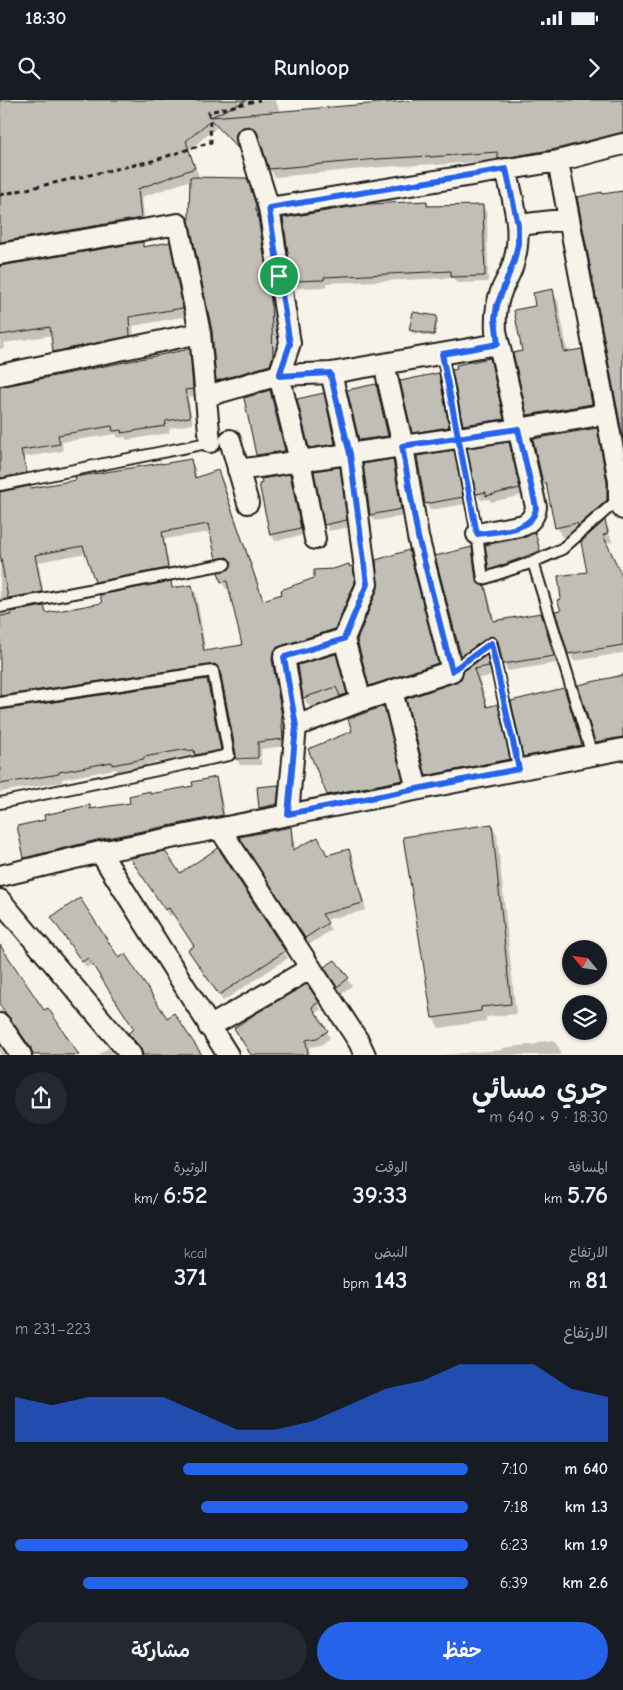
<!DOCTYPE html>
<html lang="ar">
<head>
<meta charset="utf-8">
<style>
	body { margin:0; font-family:"Comic Neue","Playpen Sans Arabic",sans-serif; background:#242831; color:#f1f3f6; direction:rtl; height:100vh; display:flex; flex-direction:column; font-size:19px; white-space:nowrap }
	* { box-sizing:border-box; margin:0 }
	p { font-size:16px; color:#9ea1a6 }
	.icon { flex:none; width:28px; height:28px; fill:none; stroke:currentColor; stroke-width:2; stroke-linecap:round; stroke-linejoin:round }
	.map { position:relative; height:955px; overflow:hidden; direction:ltr }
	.details { display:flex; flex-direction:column; background:#171b24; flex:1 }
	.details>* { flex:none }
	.needle { width:32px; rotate:299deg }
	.controls { position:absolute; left:562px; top:840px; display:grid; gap:10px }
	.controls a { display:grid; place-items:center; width:45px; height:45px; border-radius:50%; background:#171b24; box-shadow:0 1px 4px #0004; font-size:25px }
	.pin { position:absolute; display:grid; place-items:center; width:42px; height:42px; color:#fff; margin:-21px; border:2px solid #fff; border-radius:50%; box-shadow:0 1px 5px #0007 }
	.round { display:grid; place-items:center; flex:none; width:52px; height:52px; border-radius:26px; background:#242831 }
	.head { display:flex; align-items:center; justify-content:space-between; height:85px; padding:0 15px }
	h1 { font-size:28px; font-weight:600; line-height:38px }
	.figures { display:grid; grid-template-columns:repeat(3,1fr); gap:8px; height:85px; padding:5px 15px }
	.figures div { display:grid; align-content:center }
	.figures b { font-size:25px; font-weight:600 }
	.figures small { font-size:14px; font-weight:400 }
	.figures p { font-size:14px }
	.chart { height:140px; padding:10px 15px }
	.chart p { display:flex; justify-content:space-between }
	.chart svg { width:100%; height:90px; margin-top:5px; fill:#2563eb; opacity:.7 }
	.primary-button { display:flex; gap:10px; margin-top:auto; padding:10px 15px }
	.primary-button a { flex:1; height:58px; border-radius:30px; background:#2563eb; color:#fff; font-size:20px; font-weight:600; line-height:58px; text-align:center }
	.primary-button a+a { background:#242831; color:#f1f3f6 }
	ul { padding:0 15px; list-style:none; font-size:16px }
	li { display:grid; grid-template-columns:80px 60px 1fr; align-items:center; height:38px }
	li i { height:12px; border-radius:6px; background:#2563eb }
	.status { display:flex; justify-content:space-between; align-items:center; height:35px; padding:0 25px; background:#171b24; direction:ltr }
	.status svg { height:14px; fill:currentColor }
	header { display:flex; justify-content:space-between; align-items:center; height:65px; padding:0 15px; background:#171b24; font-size:22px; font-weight:600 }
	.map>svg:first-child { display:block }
</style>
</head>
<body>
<div class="status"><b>18:30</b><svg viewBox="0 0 49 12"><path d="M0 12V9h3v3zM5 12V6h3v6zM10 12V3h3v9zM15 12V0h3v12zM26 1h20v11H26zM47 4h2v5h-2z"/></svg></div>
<header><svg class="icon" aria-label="forward" viewBox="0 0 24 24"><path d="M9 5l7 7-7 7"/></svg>Runloop<svg class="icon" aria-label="search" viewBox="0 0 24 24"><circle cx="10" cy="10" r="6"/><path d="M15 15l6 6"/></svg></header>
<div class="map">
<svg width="623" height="955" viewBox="0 0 623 955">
	<rect width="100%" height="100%" fill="#f7f3e8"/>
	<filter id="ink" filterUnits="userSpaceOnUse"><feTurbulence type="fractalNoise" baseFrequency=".02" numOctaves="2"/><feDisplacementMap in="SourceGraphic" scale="10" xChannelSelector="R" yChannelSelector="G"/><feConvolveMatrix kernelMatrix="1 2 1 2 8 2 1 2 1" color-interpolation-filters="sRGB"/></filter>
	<g filter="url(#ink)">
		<path fill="#0003" d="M0 0H275L281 13 443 0H623V41L504 66 500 60 436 65 435 64 384 67 275 77 270 69 260 37 255 34 239 45 241 53 217 27 189 50 200 79 246 80 252 90 261 116 276 211 278 229H276L278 267 223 290 218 281 213 230 191 80 142 97 145 126 0 152Z
			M427 102 430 108 483 106 487 113 488 182 457 183 453 178 327 183V187L298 188 294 181Z
			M142 143 145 148 169 143 174 152 187 216 133 226 134 244 59 260 54 251 52 235 4 243 5 248 0 249V167Z
			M552 191 558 201 568 253 581 250 587 260 597 314 534 325 529 315 515 254 523 252 536 207Z
			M436 218 438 221 435 237 412 233 410 230Z
			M189 250 193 257 197 296 188 297 193 324 170 328 169 333 127 340 125 337 118 338 116 334 62 342 63 351 24 357 30 380 0 387V289Z
			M489 259 493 266 507 326 468 331 464 325Z
			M438 275 442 281 452 334 417 339 413 332Z
			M376 286 380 292 391 343 364 347 360 340Z
			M270 291 274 298 288 358 261 362 257 355 245 298Z
			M323 295 327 301 338 350 314 354 310 347Z
			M596 329 602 339 612 391 603 392 607 415 583 433 562 437 557 427 550 393 544 383Z
			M508 344 512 350 523 395 491 402 489 399 481 400 477 394Z
			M453 352 457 359 466 404 430 410 426 404Z
			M191 361 195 368 197 379 218 371 222 379 264 501 284 495 352 468 356 475 358 490 339 536 285 553 286 646 261 649V657H239V660L261 659V665H240L236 658 237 654 221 572 217 571 0 605V515L44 507 47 514 104 504 170 483 174 489 192 486 196 493 206 552 244 546 230 488 226 489 222 482 230 471 232 464 221 466 217 458 211 432 164 439 171 475 101 488 96 481 87 453 38 462 45 499 0 509V393L31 389Z
			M392 361 396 367 404 416 375 421 371 415Z
			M339 368 343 375 350 427 329 431 326 424Z
			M290 376 294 382 304 435 275 441 271 434Z
			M605 422 610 432 603 434 600 437 610 435 612 442 606 443 623 479V553L574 561 569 553 557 512 562 511 558 501 562 499 559 477 589 473 582 442Z
			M534 434 538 440 543 458 494 476 490 469 527 438Z
			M471 448 475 455 479 486 484 487 488 494 495 522 541 514 545 521 557 563 508 571 504 564 500 544 495 542 465 562 462 556 437 457Z
			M408 452 413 460 442 572 375 594 370 585Z
			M335 555 341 565 352 604 347 606 341 597 310 608 304 598 299 566Z
			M486 556 491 566 494 576 479 578 488 607 497 605 502 615 514 669 433 685 427 675 457 583Z
			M623 576V625L605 630 609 647 600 649 596 642 579 586Z
			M207 580 211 587 224 657 192 658 191 656 147 664V666L118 672 116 669 62 679V682L0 692V611Z
			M564 590 568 597 585 652 528 663 524 656Z
			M383 608 389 618 407 690 334 705 328 695 353 631Z
			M215 678 219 685 226 722 29 764 26 757 47 721 89 706 91 710 132 704 150 695 194 687Z
			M278 686 282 693 280 711 264 714 260 708 258 688Z
			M492 725 497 735 516 914 486 917V921L439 928 433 918Z
			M290 728 294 734 295 750 327 756 349 751 353 757 366 810 325 820 331 830 310 844 245 744Z
			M218 749 288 858 223 901 194 857 196 847 173 814 170 816 135 765 180 775Z
			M57 824 119 860 167 920 201 955H144L143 952 130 933 136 929 92 864 87 868Z
			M335 862 352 886 342 893 330 874Z
			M0 864 44 912 78 955H34L33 951 15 924 11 920 4 919 0 920Z
			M317 902 321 909 315 914 330 938 321 945 309 947 310 955H252Z
			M554 940 560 950V955H441L503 950V948L538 944V942Z
			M0 947 5 955H0Z
			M108 948 114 955H98Z"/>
		<path fill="#c0beb5" stroke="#1c1c1c" d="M0 0H247L211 17 417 0H623V32L556 49 498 59 497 52 430 57V56L378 59 269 69 258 34 255 29 249 26 244 27 238 30 235 36 238 48 211 20 186 41 195 68 138 89 141 118 0 142Z
			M190 77 247 78 256 105V111H257L271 200 273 256 270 265 216 281 212 231 189 120Z
			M623 91V339L577 97 602 92V94Z
			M427 101V106L483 105 485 176 451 177V171L324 177V180L292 181 283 118 369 104Z
			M143 142V147L170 142 183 208 129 217 130 236 53 252 50 227 0 235V166Z
			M553 189 564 252 582 249 592 304 527 315 513 253 522 251 514 210 535 206 533 193Z
			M413 212 437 216 434 235 409 230Z
			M190 249 193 289 185 290 190 317 166 321 165 326 121 333 122 330 113 331 112 326 58 335 60 344 21 350 27 373 0 378V287Z
			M490 258 504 319 463 325 452 270 457 269 456 265Z
			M439 273 449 327 412 333 400 281Z
			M376 284 388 336 359 340 347 290Z
			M270 290 285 351 256 355 244 298Z
			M324 293 335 344 309 348 297 299Z
			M597 328 607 382V400L578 426 577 423 555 428 546 383H543L533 339Z
			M509 342 520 388 486 396V392L476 394 467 348Z
			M454 350 463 397 425 404 417 356Z
			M191 359 195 378 218 370 263 500 282 494 281 490 314 478V470L333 469 349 464 350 467 353 466 355 482 335 529 281 546 276 548 273 553 272 559 281 611 283 639 258 642V658L235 659 236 654 220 570 215 564 0 596V516L12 515 11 512 44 506 46 513 102 503 100 495 171 481 172 488 192 485 204 551 242 545 227 481 221 482 218 472 229 469 232 462 227 457 216 459 208 424 162 432 168 468 95 482 83 446 35 455 42 492 8 498 0 454V392L30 386 31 388 76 380 75 377 161 363V364Z
			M393 359 401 409 370 415 363 364Z
			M340 367 347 420 324 425 314 371Z
			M290 374 301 428 270 435 259 384 262 383 261 379Z
			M605 420 608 434 603 435 623 478V545L568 554 555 511 561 510 557 500 561 499 558 476 587 472 581 442Z
			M535 432 540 451 489 470 485 445 526 437Z
			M472 447 476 480 481 485 485 486 493 521 541 513 554 556 503 564 498 541 496 538 491 536 461 556 435 456Z
			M409 450 438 563 369 586 357 540 378 488 376 460Z
			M336 554 347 594 340 596 336 587 303 598 298 565Z
			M487 555 489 566 474 569 487 607 498 604 510 659 426 676 406 599 456 582 461 579 464 571Z
			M623 575V637L595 642 578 585Z
			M207 579 221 650 195 655 194 650 187 651V649L144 657V659L112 665V662L59 672V674L0 684V610Z
			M564 588 582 645 523 657 511 601Z
			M384 606 403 680 327 695 308 649 352 631 348 619Z
			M216 677 223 715 97 740 24 758 17 726 45 720 44 715 90 705V709L130 703 129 696 150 691V694L193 686 192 682Z
			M279 685 277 704 259 708 257 687Z
			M492 724 511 904 481 907V911L432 918 403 737Z
			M291 727 293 750 318 737 327 755 349 749 363 803 322 814 328 823 305 838 239 737Z
			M218 748 285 851 219 895 188 850 194 846 169 808 165 810 130 758 165 751 180 773Z
			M80 798 119 858 125 854 167 918 174 913 202 955H143L140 947 128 933 134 929 88 858 82 862 51 817Z
			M0 845 44 910 48 908 79 955H33L31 948 0 905Z
			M335 860 349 878 337 887 324 867Z
			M307 884 319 902 312 907 328 931 317 938 306 940 308 955H251L234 928 255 914Z"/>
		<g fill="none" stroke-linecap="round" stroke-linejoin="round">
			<g stroke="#1c1c1c" stroke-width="14">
				<path id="service" d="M442 254 477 434 483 479 533 462 562 449 621 397
					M0 385 212 342
					M533 462 592 655
					M0 507 225 464
					M452 571 491 543 519 669
					M0 603 213 571 229 655 0 703"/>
			</g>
			<g stroke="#1c1c1c" stroke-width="24">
				<path id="minor" d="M247 38 269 108 290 243 279 275 300 361 315 439
					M558 61 619 381V398L623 409
					M269 108 558 61 623 44
					M519 125 569 119
					M0 154 178 124 200 233
					M331 273 350 354 367 484 344 539 361 601
					M0 275 200 233 210 342
					M207 296 279 275 331 273 498 244
					M230 340 248 403
					M238 370 518 329 606 314
					M477 434 524 425C531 421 535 415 536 407L496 231C495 216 496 203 502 189 506 180 512 171 514 161 523 130 513 100 506 69
					M392 591 417 689
					M296 626 361 601 452 571 418 437 403 346 384 264
					M288 714 296 626 284 557 344 539
					M220 729 359 942 365 955
					M100 752 228 955
					M0 776 100 752 623 649
					M0 800 131 955
					M0 924 21 955
					M209 927 311 868"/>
			</g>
			<path stroke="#1c1c1c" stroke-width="3" stroke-dasharray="5 4" stroke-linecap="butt" d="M0 95 152 61 211 42 209 12 260 0"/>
			<use href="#service" stroke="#f7f3e8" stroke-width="10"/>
			<use href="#minor" stroke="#f7f3e8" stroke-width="20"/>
		</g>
	</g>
	<g fill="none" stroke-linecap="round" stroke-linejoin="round" filter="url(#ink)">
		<g stroke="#fff" stroke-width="10">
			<path id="route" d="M279 176 290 244 279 276 330 273 350 354 367 484 344 539 284 557 296 626 288 714 519 669 491 543 452 571 418 437 402 346 518 329 536 407C534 432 497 431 477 434L442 254 498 244 495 218 497 205 514 161 518 144V125L506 69 269 108 279 176"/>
		</g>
		<use href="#route" stroke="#2563eb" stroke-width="6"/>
	</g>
</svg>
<div class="controls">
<a><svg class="needle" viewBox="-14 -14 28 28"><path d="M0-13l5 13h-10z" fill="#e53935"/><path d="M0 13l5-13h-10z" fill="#9ea1a6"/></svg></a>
<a><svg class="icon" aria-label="layers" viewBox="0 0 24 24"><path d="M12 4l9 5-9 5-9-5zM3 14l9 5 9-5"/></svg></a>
</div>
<div class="pin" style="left:279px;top:176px;background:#1e9e55"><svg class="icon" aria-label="arrive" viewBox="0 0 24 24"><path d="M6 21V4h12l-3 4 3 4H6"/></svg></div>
</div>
<section class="details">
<div class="head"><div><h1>جري مسائي</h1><p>18:30 · 9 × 640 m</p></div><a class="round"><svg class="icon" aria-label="share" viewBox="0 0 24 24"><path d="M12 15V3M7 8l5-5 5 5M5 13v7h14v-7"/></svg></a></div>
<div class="figures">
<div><p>المسافة</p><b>5.76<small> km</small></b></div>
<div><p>الوقت</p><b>39:33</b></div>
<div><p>الوتيرة</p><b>6:52<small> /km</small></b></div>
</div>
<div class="figures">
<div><p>الارتفاع</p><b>81<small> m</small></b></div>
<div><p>النبض</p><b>143<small> bpm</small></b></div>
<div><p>kcal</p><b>371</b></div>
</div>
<div class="chart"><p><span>الارتفاع</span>223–231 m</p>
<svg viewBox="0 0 160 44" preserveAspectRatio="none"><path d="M0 44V22L10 26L20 22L30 22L40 22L50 30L60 38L70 38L80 34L90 26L100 18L110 14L120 6L130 6L140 6L150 18L160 22V44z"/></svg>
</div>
<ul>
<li><b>640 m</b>7:10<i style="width:63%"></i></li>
<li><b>1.3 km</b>7:18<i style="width:59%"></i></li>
<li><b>1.9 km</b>6:23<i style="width:100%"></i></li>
<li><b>2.6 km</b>6:39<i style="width:85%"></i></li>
</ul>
<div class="primary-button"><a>حفظ</a><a>مشاركة</a></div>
</section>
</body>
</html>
